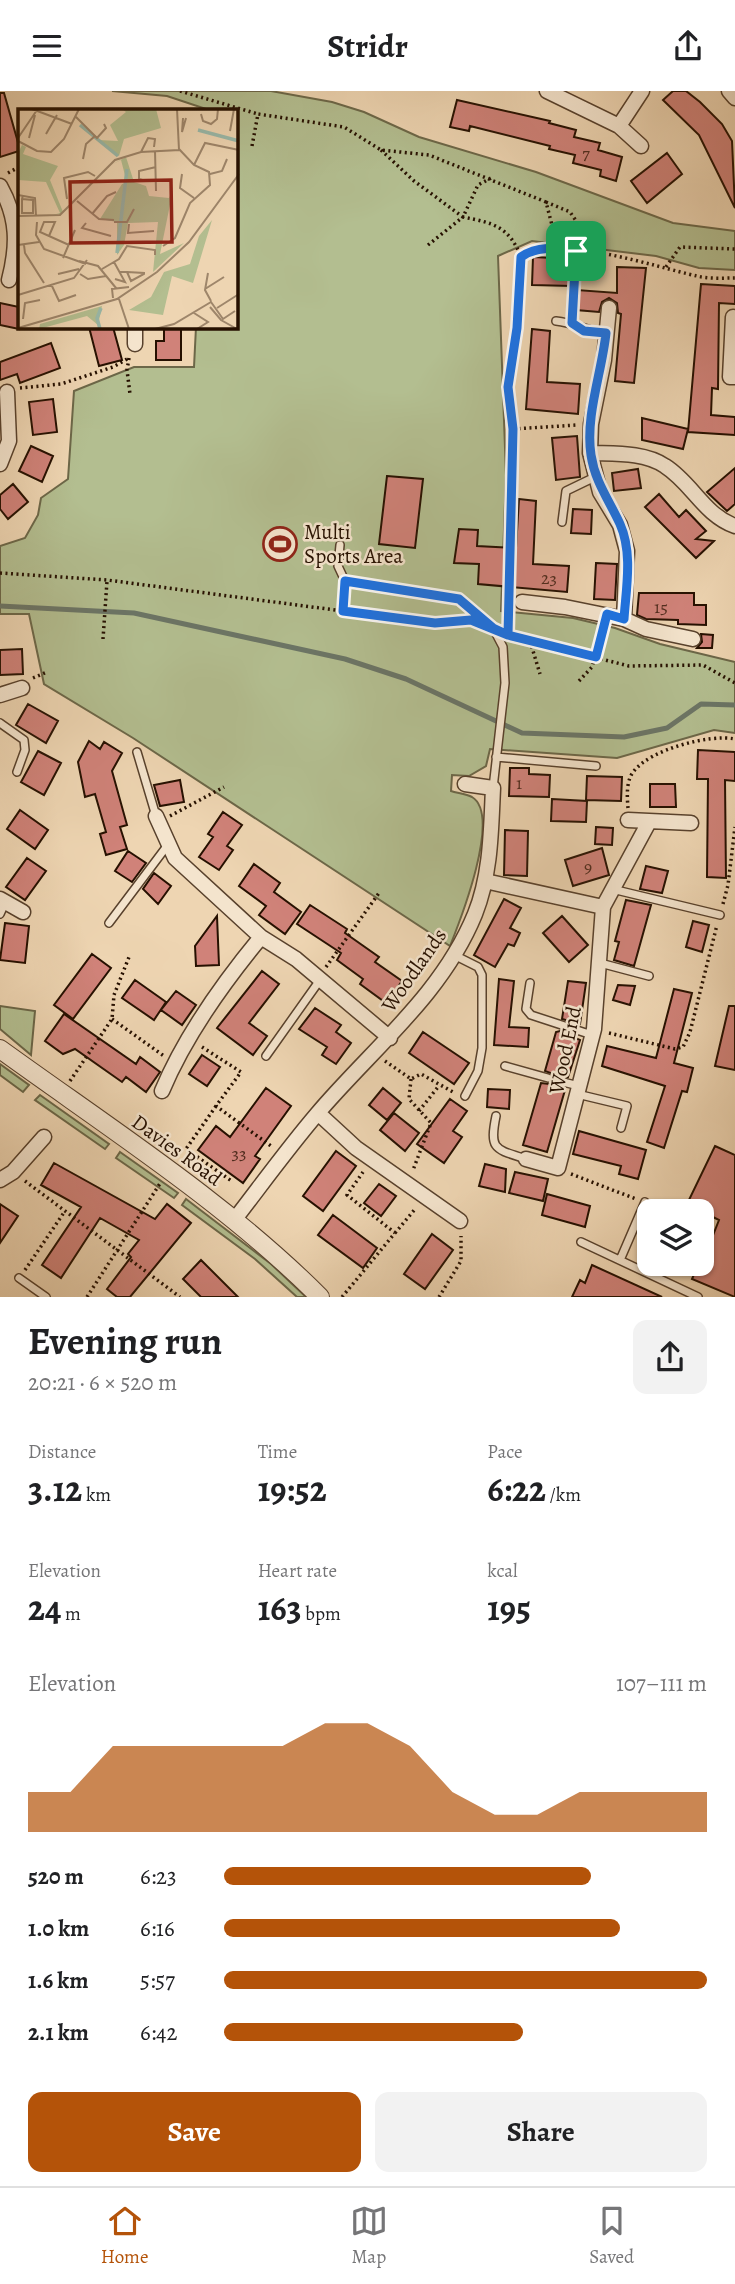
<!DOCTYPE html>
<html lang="en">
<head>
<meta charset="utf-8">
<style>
	body { margin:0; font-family:Alegreya,serif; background:#f2f2f2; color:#202124; height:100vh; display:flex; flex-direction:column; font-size:26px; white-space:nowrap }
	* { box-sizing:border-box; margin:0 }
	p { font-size:23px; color:#757577 }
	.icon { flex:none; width:38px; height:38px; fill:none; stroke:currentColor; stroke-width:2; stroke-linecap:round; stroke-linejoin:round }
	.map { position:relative; height:1206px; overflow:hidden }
	.sheet { display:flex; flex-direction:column; background:#fff; flex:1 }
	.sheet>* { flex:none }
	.buttons { position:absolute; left:637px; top:1108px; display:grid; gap:14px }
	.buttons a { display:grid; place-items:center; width:77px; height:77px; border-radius:14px; background:#fff; box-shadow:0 2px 5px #0004; font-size:35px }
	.pin { position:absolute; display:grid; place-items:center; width:60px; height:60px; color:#fff; margin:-30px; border-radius:14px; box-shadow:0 4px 10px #0006 }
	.round { display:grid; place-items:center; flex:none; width:74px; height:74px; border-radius:14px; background:#f2f2f2 }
	.overview { display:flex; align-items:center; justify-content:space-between; height:119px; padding:0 28px }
	h1 { font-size:38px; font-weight:700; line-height:52px }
	.stats { display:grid; grid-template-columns:repeat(3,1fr); gap:10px; height:119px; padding:7px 28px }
	.stats div { display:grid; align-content:center }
	.stats b { font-size:35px; font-weight:700 }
	.stats small { font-size:19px; font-weight:400 }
	.stats p { font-size:19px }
	.chart { height:196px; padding:14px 28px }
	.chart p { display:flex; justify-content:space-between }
	.chart svg { width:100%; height:126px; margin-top:7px; fill:#b45309; opacity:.7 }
	.cta { display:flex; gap:14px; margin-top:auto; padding:14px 28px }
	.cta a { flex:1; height:80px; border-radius:14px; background:#b45309; color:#fff; font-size:28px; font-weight:700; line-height:80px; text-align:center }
	.cta a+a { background:#f2f2f2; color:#202124 }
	ul { padding:0 28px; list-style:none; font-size:23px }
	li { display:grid; grid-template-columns:112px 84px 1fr; align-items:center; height:52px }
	li i { height:18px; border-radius:9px; background:#b45309 }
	header { display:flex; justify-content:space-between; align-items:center; height:91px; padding:0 28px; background:#fff; font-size:32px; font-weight:700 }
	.dock { display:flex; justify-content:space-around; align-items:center; height:98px; border-top:2px solid #e0e0e0; background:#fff; font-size:19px; color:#757577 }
	.dock a { display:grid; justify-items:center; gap:4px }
	.dock .selected { color:#b45309 }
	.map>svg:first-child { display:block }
</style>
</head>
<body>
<header><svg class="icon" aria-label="menu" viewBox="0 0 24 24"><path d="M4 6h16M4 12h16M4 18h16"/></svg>Stridr<svg class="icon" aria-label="share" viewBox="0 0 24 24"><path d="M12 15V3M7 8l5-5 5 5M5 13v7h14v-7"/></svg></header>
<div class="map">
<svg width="735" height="1206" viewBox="0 0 735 1206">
	<rect width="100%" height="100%" fill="#eed5b2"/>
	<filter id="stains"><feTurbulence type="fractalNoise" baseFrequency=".00286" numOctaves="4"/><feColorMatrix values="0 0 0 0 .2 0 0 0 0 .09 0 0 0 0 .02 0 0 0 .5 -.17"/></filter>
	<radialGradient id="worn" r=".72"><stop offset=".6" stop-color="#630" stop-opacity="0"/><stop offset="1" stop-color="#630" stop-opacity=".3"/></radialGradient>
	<path fill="#b3be90" stroke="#6c6748" stroke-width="2" d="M112 0H271L332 11 364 21 419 46 536 81 673 132 735 140V179L699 177 656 165 532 150 498 165 506 384 501 520 573 527 615 537 660 553 735 571V642L714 639 617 667 490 658 486 675 469 685 452 684 451 700C457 702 466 703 472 706 502 724 460 830 450 855L133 647 44 593 29 523H0V455L25 447 38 424 41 407 68 388 74 300 134 276H194L196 236H236V19H209L167 5Z
		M0 915 35 920 31 964 0 938Z
		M0 973 29 994 23 1001 0 984Z
		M40 1004 109 1053 105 1058 35 1009Z
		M120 1061 178 1102 174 1107 116 1067Z
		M186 1108 271 1173 306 1206H297L255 1168 182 1114Z"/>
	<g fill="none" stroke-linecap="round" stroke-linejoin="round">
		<path stroke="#6b7566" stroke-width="5" d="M0 515 134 522 345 568 406 588 522 642 624 646 667 637 701 613 735 614"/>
	</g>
	<path fill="#d08279" stroke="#261000" stroke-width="2" d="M673 0H686L700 11 722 33 732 50 735 117 699 44 663 9Z
		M0 2H4L19 55V60L0 66Z
		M457 9 550 30 549 32 576 39 574 46 600 52 598 59 622 66 616 90 600 85 601 79 573 72 575 64 549 58 550 55 470 35 469 40 450 36Z
		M667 62 682 83 647 112 631 90Z
		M533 166 574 168 573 195 532 194Z
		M617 176 646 177 634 292 615 290 621 223 618 222 617 212 609 207 602 211 599 221 576 219 577 199 617 202Z
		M701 193 735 195V213L719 212 718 298 712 297 711 324 735 326V344L688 341Z
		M0 212 19 216V238L0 234Z
		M89 236H113L122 269 99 275Z
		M164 236H181V269H156V250H164Z
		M532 238 550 240 547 291 580 293 578 323 526 318Z
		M51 252 60 277 20 292 17 283 0 289V271Z
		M53 308 57 341 33 344 29 311Z
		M642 327 688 338 683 358 642 349Z
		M577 345 580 386 556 389 552 347Z
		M31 355 53 365 42 391 19 380Z
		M735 377V413L727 420 707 401Z
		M638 378 641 397 614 400 612 382Z
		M387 385 423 388 415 457 379 453Z
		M13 393 28 411 8 428 0 418V404Z
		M659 403 679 426 686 419 706 440 696 448 714 450 696 467 645 416Z
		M519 408 536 410 533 473 569 475 567 501 478 493 479 473 454 472 459 438 478 439 477 455 516 457Z
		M573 418 592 419 591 443 571 442Z
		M596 472 617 473 615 509 594 508Z
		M639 502H694V514H706V534L678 533V529L646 528 637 524Z
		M701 543 713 544 712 557H697L702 551Z
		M22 558 23 583 0 584V559Z
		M28 613 58 630 46 652 16 634Z
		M89 650 100 658 104 651 122 662 112 680 127 734 120 736 127 758 106 764 100 743 106 741 95 703 85 706 78 671Z
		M698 659 735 661V690L725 689 726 787 707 786 708 688H697Z
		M38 660 61 672 44 704 21 691Z
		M510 677H529V683L550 684 549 706 509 705Z
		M587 685 622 686 621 710 586 709Z
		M180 689 184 711 160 715 154 694Z
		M650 693H675L676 716H650Z
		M552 708 587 710 586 731 551 730Z
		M20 719 48 739 35 758 7 738Z
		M223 721 242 734 227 755 233 759 219 779 199 766 213 746 208 743Z
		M596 736 613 737 612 754 595 753Z
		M505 739 528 740 527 785 504 784Z
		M602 757 609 784 573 795 565 769Z
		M128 760 146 772 132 791 115 780Z
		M27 767 46 780 25 809 6 796Z
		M254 773 280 792 274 801 301 821 285 843 259 824 266 815 239 795Z
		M646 775 668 780 662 802 640 798Z
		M154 782 171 795 158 813 143 798Z
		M504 808 521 817 510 837 520 842 514 855 508 853 495 876 474 864Z
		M626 809 651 814 634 875 614 869 619 851 615 850Z
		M310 814 347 838 345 842 379 866 375 871 402 890 386 912 360 893 363 888 337 869 341 862 297 833Z
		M217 825 219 874 196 875 195 855Z
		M562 825 588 854 569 871 543 842Z
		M693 830 709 834 702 861 686 856Z
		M5 832 29 835 25 872 0 869Z
		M92 863 111 877 73 928 54 914Z
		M262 880 279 893 249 932 267 945 253 964 217 937Z
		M499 888 514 890 509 936 529 937 528 956 494 954Z
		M135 889 166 911 154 929 122 907Z
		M568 890 586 892 580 933 562 928Z
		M618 894 635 895 630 914 613 909Z
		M674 898 692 902 674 972 693 977 687 1001 682 1000 664 1057 647 1051 665 995 602 975 607 955 656 967Z
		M176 900 196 914 182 934 161 919Z
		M729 915H735V979L715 975Z
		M315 917 341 934 336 941 351 952 336 973 322 964 327 956 299 938Z
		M64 923 136 973 140 966 160 981 146 1001 126 986 122 991 75 958 63 963 45 950Z
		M560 940 580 949 568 986 562 985 557 989 558 995 565 999 547 1061 523 1054 541 992 549 993 554 989 553 983 545 980 556 941Z
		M423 941 469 972 454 993 409 962Z
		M202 964 220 976 207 995 189 983Z
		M266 997 291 1015 255 1065 260 1068 243 1092 198 1059 216 1035 230 1046Z
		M383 997 401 1012 387 1029 369 1014Z
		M488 998 510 999 509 1018 487 1016Z
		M450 1008 467 1020 453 1040 462 1046 444 1072 417 1053Z
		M394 1022 419 1042 405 1060 380 1039Z
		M579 1040 646 1059 638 1088 619 1083 621 1075 573 1063Z
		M715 1055 735 1064V1206L692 1188 699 1172H702L719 1129 687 1113Z
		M336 1060 356 1075 323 1120 303 1105Z
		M54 1072 155 1128 167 1113 191 1132 130 1206H117L107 1198 131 1166 128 1163 139 1149 100 1127 61 1187 42 1174 81 1116 41 1094Z
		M485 1073 506 1078 505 1101 479 1095Z
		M515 1081 548 1088 543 1110 509 1102Z
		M379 1093 396 1105 381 1125 364 1112Z
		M547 1103 590 1115 585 1136 542 1124Z
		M0 1113 18 1125 0 1152Z
		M333 1124 377 1157 363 1177 318 1144Z
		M432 1143 453 1159 425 1198 404 1183Z
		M201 1169 238 1206H201L183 1188Z
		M592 1174 662 1206H572L580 1189 585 1192Z"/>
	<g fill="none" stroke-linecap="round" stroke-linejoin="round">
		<g stroke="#58412c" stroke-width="10">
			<path id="service" d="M556 230C575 232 588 240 606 242
				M562 431 566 400 595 386
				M340 454 338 475 345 490 459 508 493 537 503 556 505 592 493 697
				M0 632 24 649 25 659 17 681
				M137 661 156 725
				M496 666 596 675
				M612 798 720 824
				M0 823 5 812
				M109 832 167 755
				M454 864 478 876 482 884V957L478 980 465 1005
				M600 872 649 885
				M530 892 526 918 531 924 592 944
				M266 965 320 889
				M505 975 548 987
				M563 991 579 995
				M577 1003 627 1015 621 1037
				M496 1025C489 1059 495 1058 526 1068
				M581 1151 698 1206
				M620 1169 645 1111
				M19 1187 46 1206"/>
		</g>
		<g stroke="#58412c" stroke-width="17">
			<path id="minor" d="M547 0 619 35 641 55
				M729 0 735 7
				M619 35 642 0
				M0 95C18 127 18 154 9 189
				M733 226 730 286H735
				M135 253V236
				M590 362C615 363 644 361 665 375 692 392 704 424 735 435
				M0 373 9 350 7 301
				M522 511 565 516 624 528 627 460 620 434 600 401 590 362 591 333 604 269 609 217
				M624 528 646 538 693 548
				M0 604 22 597
				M156 725 175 767 261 846 296 868 390 947
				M628 729 691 732
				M485 790 603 816
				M0 808 23 821
				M162 1000C185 945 223 892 261 846
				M318 1022 356 1057 460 1130
				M526 1068 558 1077 594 938 603 816 649 731
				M0 1089 13 1081 44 1046
				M235 1128C262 1093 288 1057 317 1023 372 958 442 904 475 823 491 783 491 739 493 697L465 693"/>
		</g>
		<g stroke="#58412c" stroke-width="20">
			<path id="tertiary" d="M0 958C109 1037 225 1111 320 1206"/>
		</g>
		<path stroke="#261000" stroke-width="3.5" stroke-dasharray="2 3.5" stroke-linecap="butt" d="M180 0 258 23
			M252 55 258 23 344 36 381 59 429 64 546 111 553 138V156
			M381 59 414 90 463 126 478 94 491 87
			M8 82 19 76
			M546 111 570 121 579 134 578 160
			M428 154 463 126C493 132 509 135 521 166
			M666 176 680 156 735 158
			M573 223 575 161
			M129 267 127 279 130 303
			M20 297 61 293 113 276 129 267
			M513 338 577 334
			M0 482 107 489 434 532 467 529
			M509 504 513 338 508 296 517 237 521 166C558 142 655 176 697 185 709 188 723 187 735 187
			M343 519 344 502
			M508 539V518
			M510 545 629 575 703 574 735 592
			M103 548 107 490
			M530 550 540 583
			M33 587 47 581
			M579 590 592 576 603 540
			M628 717C627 705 626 689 634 680 651 658 710 643 735 648
			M170 725 224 696
			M723 813 728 794 735 736
			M326 876 379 802
			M112 928 164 965
			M609 942 675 958 683 956 690 941 717 834
			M202 956 241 981 216 1015 271 1055
			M385 970 411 988 421 983 453 1001
			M411 988 409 1008 431 1032 413 1079
			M70 990 112 928 114 904 129 866
			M216 1015 186 1058 233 1091
			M419 1020 438 996
			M571 1083 636 1108
			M25 1090 180 1206
			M395 1142 416 1117
			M25 1179 65 1120
			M87 1206 161 1091
			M342 1206 395 1142 347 1104 363 1081
			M439 1206 461 1170V1145"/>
		<use href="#service" stroke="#f4e4cd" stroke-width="7"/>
		<use href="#minor" stroke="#f4e4cd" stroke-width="14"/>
		<use href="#tertiary" stroke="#f4e4cd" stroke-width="18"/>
	</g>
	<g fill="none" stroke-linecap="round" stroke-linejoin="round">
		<g stroke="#fff" stroke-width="14">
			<path id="route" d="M576 160C556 157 538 154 521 166L517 237 508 296 513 338 508 544 471 529 435 532 343 520 345 490 459 508 493 537 508 544 596 566 607 523 624 528C626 498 633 462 620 433 609 409 595 391 591 364 585 325 602 281 606 242L584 240 572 232 576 160"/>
		</g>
		<use href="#route" stroke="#1a73e8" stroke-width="9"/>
	</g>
	<defs>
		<g id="stadium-ring" transform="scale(1.75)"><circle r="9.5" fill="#f4e4cd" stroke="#8f2418" stroke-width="1.5"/><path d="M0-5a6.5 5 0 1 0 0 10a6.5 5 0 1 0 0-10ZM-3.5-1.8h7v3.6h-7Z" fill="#8f2418"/></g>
	</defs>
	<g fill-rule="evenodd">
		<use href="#stadium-ring" x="280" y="453"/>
	</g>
	<g text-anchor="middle" stroke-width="5" stroke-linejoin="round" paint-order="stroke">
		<g font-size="18" fill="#502c1e">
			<text x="586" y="68">7</text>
			<text x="549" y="493">23</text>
			<text x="661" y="522">15</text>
			<text x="519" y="698">1</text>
			<text x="588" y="782">9</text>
			<text x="239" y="1068">33</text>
		</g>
		<g font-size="21" fill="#261000" stroke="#f4e4cd" text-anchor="start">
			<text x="304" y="448">Multi<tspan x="304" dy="24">Sports Area</tspan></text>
		</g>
		<g font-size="21" fill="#261000" stroke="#f4e4cd">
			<text transform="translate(414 879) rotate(-55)" y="7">Woodlands</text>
			<text transform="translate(565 959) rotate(-78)" y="7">Wood End</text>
			<text transform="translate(177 1059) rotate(36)" y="7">Davies Road</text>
		</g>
	</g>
	<g transform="translate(18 18)">
		<rect width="220" height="220" fill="#eed5b2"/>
		<path d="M104 0H138L143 19 106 30 101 47 80 31 100 32 92 16 108 3ZM4 36 8 38 5 45 40 57 32 71 45 103 58 92 47 102 42 105 31 107 42 104 28 73 0 71V44ZM108 48 116 73 128 77 131 87 151 89 155 81 142 145 166 134 135 163 140 113 110 114 106 136 99 146V113L82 110 104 75 109 74 103 51 93 56ZM194 111 175 174 154 167 145 206 111 201 133 188 146 163 172 155 181 127ZM84 197 80 216 69 207 21 220 22 215Z" fill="#b3be90"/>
		<path fill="none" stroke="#99b9aa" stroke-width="3.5" d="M62 16 100 47M180 21 221 32M99 144 109 60M82 220 79 209 83 199"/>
		<path fill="none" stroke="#9e866b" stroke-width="2" d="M14 0 54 15M183 5 185 12 193 15 199 10 200 0M58 8 79 29 88 19 86 15M165 9 164 23 168 9M212 22 216 0M28 25 39 6M0 29 19 1M11 29 17 6M0 32 19 42 33 43 46 30 61 0M137 42 138 82M123 43 130 29 137 30 136 38M65 50 68 35 77 27M176 56 187 34 221 41M164 65 162 79 176 89M192 65 204 62 209 50M128 72 121 70V62L138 58M0 86 17 89 18 107M4 90 15 91V104H4V90L5 86M49 90 46 69 70 63 77 67M59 92 81 110 96 111M74 105 89 87 98 83M0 107 42 106 97 51 123 43 161 41 159 0M19 113 18 126 26 140 68 155M96 113H109L116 100M68 114 64 119 93 127M111 115 110 124 136 122M31 127 37 113H26L22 123 51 136M0 136 21 133M6 136 7 144 26 174M145 137 157 129 172 94 192 76 191 63 176 56 161 40M45 149 57 121M61 152 80 157 98 179M96 153 107 173 97 170M84 160 101 150 109 137 137 141V146M101 163H109L126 164V165L113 172 109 163M190 164 187 181 193 192M40 165 61 160M62 165 70 170 88 167M33 175 41 192 58 186M187 180 206 168M0 186 56 169 69 151M95 189 94 180 111 178M101 190 111 220M192 198 203 211 219 220M199 199 221 185M176 204 190 213 179 220M5 210 7 194 22 191M0 219 99 190 139 163 171 133 221 65M137 220 156 215 193 193 205 210 217 202"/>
		<path fill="#8f2418" fill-opacity="0.15" stroke="#8f2418" stroke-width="3.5" d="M153 71 154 133 53 134 52 73Z"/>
		<rect width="220" height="220" fill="none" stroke="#261000" stroke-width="3.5"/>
	</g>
	<rect width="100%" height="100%" filter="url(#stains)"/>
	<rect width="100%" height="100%" fill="url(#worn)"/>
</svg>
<div class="buttons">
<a><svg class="icon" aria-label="layers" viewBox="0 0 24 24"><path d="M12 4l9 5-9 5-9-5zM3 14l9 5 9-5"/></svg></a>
</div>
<div class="pin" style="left:576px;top:160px;background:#1e9e55"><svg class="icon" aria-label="arrive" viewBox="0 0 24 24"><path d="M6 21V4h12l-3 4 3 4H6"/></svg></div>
</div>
<section class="sheet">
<div class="overview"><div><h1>Evening run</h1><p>20:21 · 6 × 520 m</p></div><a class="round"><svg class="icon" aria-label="share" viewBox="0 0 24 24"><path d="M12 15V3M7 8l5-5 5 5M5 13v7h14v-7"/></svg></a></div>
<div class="stats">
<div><p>Distance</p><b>3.12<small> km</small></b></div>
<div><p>Time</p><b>19:52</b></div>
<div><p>Pace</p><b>6:22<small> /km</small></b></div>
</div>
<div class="stats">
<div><p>Elevation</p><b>24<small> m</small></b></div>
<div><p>Heart rate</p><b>163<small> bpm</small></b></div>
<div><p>kcal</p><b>195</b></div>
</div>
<div class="chart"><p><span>Elevation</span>107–111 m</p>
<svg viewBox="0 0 160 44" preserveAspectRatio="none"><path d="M0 44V30L10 30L20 14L30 14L40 14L50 14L60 14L70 6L80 6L90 14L100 30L110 38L120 38L130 30L140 30L150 30L160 30V44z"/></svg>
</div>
<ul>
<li><b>520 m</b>6:23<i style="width:76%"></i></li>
<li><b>1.0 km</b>6:16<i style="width:82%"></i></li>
<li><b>1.6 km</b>5:57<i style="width:100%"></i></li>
<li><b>2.1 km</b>6:42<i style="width:62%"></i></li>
</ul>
<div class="cta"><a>Save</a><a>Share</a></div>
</section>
<nav class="dock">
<a class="selected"><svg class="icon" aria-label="home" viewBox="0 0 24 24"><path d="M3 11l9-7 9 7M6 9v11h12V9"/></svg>Home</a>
<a><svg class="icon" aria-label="map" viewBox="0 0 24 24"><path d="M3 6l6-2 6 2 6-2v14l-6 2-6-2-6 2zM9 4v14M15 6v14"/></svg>Map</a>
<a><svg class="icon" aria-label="saved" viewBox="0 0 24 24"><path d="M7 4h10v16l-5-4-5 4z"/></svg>Saved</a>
</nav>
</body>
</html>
